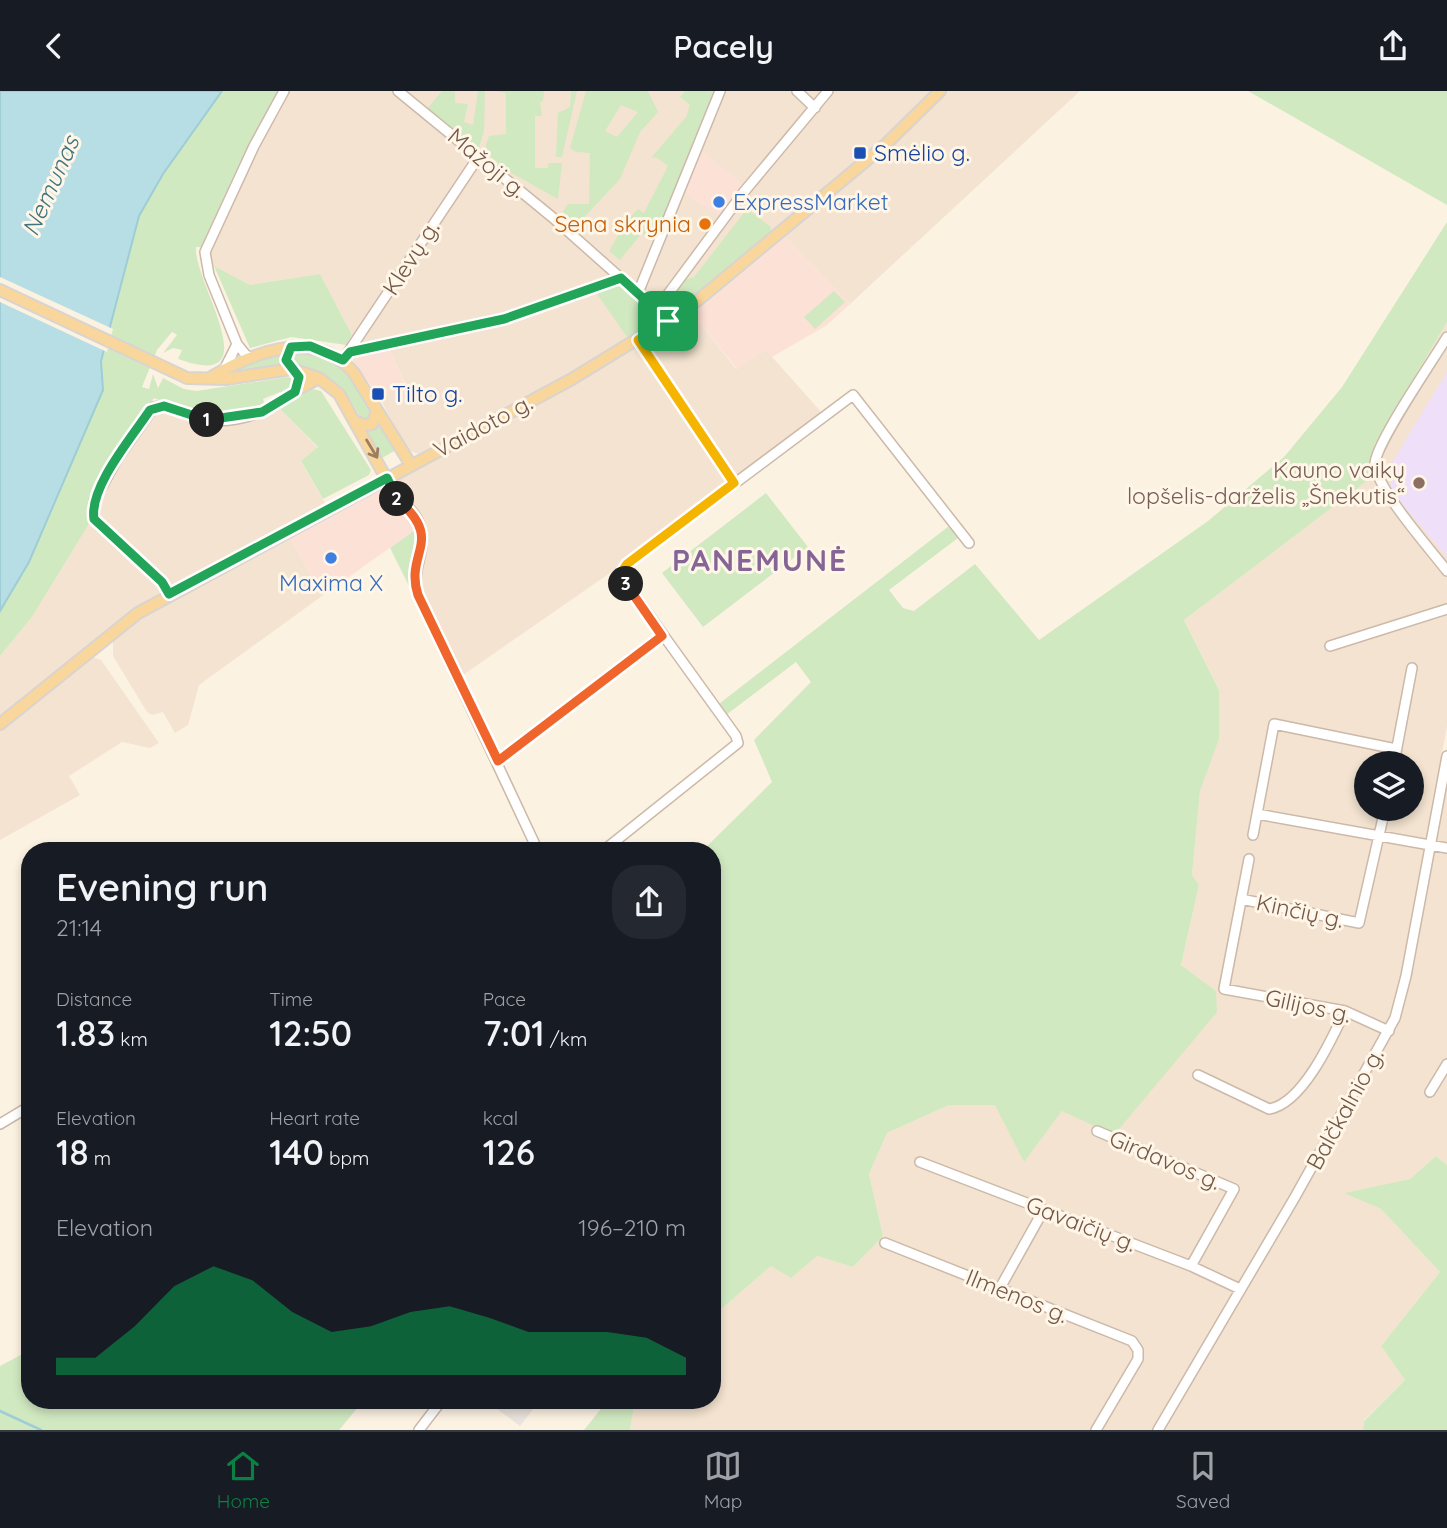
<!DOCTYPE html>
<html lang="en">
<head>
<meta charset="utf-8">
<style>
	body { margin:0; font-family:Quicksand,sans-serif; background:#242831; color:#f1f3f6; height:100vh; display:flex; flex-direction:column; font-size:26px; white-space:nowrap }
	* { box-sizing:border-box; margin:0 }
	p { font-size:23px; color:#9ea1a6 }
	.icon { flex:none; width:38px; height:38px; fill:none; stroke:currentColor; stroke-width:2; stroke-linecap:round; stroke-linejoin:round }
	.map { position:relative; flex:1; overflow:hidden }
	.panel { position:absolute; left:21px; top:751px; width:700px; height:567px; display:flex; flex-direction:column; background:#171b24; border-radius:28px; box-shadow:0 4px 10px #0003 }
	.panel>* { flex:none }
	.tools { position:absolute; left:1354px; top:660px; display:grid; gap:14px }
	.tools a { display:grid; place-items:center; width:70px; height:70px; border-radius:50%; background:#171b24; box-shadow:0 4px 10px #0003; font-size:35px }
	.pin { position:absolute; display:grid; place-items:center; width:60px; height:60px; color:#fff; margin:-30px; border-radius:14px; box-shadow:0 4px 10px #0006 }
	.km { position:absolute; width:35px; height:35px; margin:-18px; border-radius:50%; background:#222; color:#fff; font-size:19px; line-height:35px; text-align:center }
	.round { display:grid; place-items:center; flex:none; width:74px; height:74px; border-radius:28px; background:#242831 }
	.overview { display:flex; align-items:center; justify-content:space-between; height:119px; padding:0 35px }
	h1 { font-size:38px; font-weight:600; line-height:52px }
	.stats { display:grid; grid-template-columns:repeat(3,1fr); gap:10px; height:119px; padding:7px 35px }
	.stats div { display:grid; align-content:center }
	.stats b { font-size:35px; font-weight:600 }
	.stats small { font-size:19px; font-weight:400 }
	.stats p { font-size:19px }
	.chart { height:196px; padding:14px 35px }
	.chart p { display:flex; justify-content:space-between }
	.chart svg { width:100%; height:126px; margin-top:7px; fill:#0b8043; opacity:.7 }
	header { display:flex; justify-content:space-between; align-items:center; height:91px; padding:0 35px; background:#171b24; font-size:32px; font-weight:600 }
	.menu { display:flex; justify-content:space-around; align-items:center; height:98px; border-top:2px solid #363941; background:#171b24; font-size:19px; color:#9ea1a6 }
	.menu a { display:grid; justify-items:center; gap:4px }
	.menu .selected { color:#0b8043 }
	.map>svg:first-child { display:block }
</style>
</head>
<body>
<header><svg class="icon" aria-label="back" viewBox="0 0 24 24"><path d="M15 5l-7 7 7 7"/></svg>Pacely<svg class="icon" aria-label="share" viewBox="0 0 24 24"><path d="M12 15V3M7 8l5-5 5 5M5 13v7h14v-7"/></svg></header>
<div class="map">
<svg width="1447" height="1339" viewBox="0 0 1447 1339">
	<rect width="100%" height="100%" fill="#fcf2e2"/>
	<path fill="#f3e3d0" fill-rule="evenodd" d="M289 0H933L887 46 684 213 599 267 418 363 406 358 380 307 405 292 386 251 364 255 352 244 320 183 250 194 210 173 211 154 267 37Z
		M947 0H1080L850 213 785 146 905 42Z
		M693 223 736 278 766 259 822 322 607 484 463 584 421 499 425 437 396 388Z
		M1447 231V635L1437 689 1447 691V1074L1436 1065 1410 1088 1345 1102 1381 1118 1440 1181 1381 1255 1405 1289 1364 1329 1363 1339H630L635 1309H712V1226L771 1175 817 1165 853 1176 883 1145 869 1083 887 1042 949 1014H996L1024 1070 1062 1020 1216 900 1181 874 1199 794 1192 784 1200 700 1219 647V599L1184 529 1367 390 1375 353ZM1367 672H1412V718H1367Z
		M278 316 318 357 301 371 325 412 161 501 122 527 0 626V565L32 526 92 428 121 368 151 322 159 318 204 332H232L257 328Z
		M289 445 322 505 199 594 188 634 175 642 163 621 152 624 147 621 113 565V549L151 519Z
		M90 565 101 569 159 652 150 657 122 651 69 685 80 704 0 749V638Z"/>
	<path fill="#fce1d6" d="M701 59 744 94 720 125 684 103Z
		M785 146 850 213 827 234 772 266 766 259 737 278 693 223Z
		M389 257 405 293 380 307 352 268 353 264Z
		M382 396 405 420 415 439 322 505 289 445Z"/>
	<path fill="#ebe3dd" d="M485 1309H540L520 1335Z"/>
	<path fill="#efdff8" d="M1447 281V466L1391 400 1390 383 1393 370Z"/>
	<path fill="#d1e9c1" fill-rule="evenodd" d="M222 0H280L235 82 201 156H196C193 191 272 302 178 268L182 259 173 257 163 262 177 244 172 241 157 259 142 296 149 298 153 283 158 297 163 287 184 298 197 300 287 286 292 287 295 294 282 304 280 301 263 308 265 315C231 336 188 321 154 307L117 364 92 428 32 526 0 565V520L29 471 103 299 101 270 139 125 163 83Z
		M442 0H455V12L468 13 464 31 473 34 478 0H485L484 40 478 60 427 18Z
		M495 0H544L543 10 540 11 542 25H535V77H548V72H562L558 108 506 79 484 60 489 45 506 43V2Z
		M571 0H577L562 66H556L558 22 570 16Z
		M586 0H648L658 21 640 41 620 88 576 135 565 126 563 120 568 113H589L590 62 576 61 570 57ZM621 14 638 21 617 46 605 40Z
		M685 0H716L654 150 642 142 620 169 609 160 627 129 638 118 644 122 668 75 656 66 651 67 686 26 690 14 680 6Z
		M1248 0H1447V114Z
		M747 118 771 136V142L684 213 675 219 668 216 682 190 694 186Z
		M1447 131V231L1375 353 1367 390 1184 529 1219 599V648L1200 700 1192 784 1199 794 1181 874 1216 900 1217 921 1114 1044 1062 1020 1024 1071 995 1014H949L887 1042 869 1083 883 1145 853 1176 817 1165 791 1187 771 1175 712 1226V1183L719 1174 712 1170V760H702L772 691 754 649 811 591 796 571 726 624 720 612 949 435 958 447 889 499 903 517 914 520 975 473 1039 549 1208 430 1284 366 1342 296Z
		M214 175 250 194 320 183 352 244 346 254 291 246 250 257Z
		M621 193 649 219 652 227 650 233 627 246 595 200Z
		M834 200 845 211 815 238 804 226Z
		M295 260C339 264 350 284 371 319L368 329 361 327C338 285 331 290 291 272L290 264Z
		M281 263V274L230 284 229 281Z
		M308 297 321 300 371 379 369 384 323 408 301 370 318 356 278 316Z
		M379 331 396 359 382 367 366 340Z
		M766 402 808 456 703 536 662 482Z
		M415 439C421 461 408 481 413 503L390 457Z
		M1436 1065 1447 1074V1339H1363L1364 1330 1405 1289 1381 1255 1440 1181 1381 1118 1344 1102 1410 1088Z
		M30 1259V1309H364L339 1339H0V1275Z
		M608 1309H635L630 1339H584Z"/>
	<path fill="#b7dee4" stroke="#9ecdd6" stroke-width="2" d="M0 0H222L163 83 139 125 101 270 103 299 29 471 0 520Z"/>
	<path fill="#fcf2e2" d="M0 186 113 238 107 261 0 211Z"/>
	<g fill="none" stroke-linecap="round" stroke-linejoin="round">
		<path stroke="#9ecdd6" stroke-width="2.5" d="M0 1320 41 1339"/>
		<g stroke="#ccb9a9" stroke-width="12">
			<path id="minor" d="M398 0 552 126 669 230
				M797 0 815 17
				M638 202 720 0
				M657 218 743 102 828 0
				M1447 246C1434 268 1375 353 1375 373 1376 397 1430 458 1447 480
				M638 249 734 392
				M350 261 504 228 622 187
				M253 266 246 264 237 253 209 184 205 161 254 55 284 0
				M343 269 479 65
				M224 279 237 253
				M386 387C396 409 416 417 421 438 427 460 410 481 418 504L538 760
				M169 503 162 491 95 428 94 410 117 368 154 316C169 312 187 323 202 327 234 336 274 319 298 298
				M1330 555 1447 518
				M498 670 662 545
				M1394 672 1412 577
				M1257 723 1447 757
				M1253 744 1274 633 1396 658
				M603 760 738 652 736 645 620 484 627 473 853 304 969 452
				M1249 768 1224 898 1345 920 1389 940
				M1241 808 1359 832 1385 718
				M1198 984 1269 1018C1302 1013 1331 950 1345 920
				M1430 1001 1447 973
				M0 1033 30 1015
				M1097 1040 1234 1098 1191 1175
				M920 1071 1191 1175 1240 1198
				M885 1152 1132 1250 1138 1259V1268L1096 1339
				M1000 1197 1043 1120
				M419 1339 442 1309
				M1158 1339 1295 1106 1395 927 1406 885 1447 665"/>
		</g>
		<g stroke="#dad4d0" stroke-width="14">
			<path id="major" d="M0 199 187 287 226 288 291 278 319 287 339 303 386 387
				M211 286C254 261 315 236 354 282L411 374
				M298 298 319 287
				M355 330 364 334 372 333 377 319
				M0 633 138 522 572 288 691 215 885 54 940 0"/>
		</g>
		<use href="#minor" stroke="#fff" stroke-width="9"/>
		<use href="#major" stroke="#f9d69b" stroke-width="10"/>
	</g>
	<defs><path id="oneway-shaft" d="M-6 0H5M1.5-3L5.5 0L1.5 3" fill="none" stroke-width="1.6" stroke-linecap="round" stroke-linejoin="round" transform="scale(1.75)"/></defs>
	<use stroke="#9a7e62" href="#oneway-shaft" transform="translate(372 358) rotate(59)"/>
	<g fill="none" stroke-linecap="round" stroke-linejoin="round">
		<g stroke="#fff" stroke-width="14">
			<path id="split-1" d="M207 329 262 321 295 301 299 286 286 269 291 256 310 255 343 269 350 261 504 228 621 187 668 230"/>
		</g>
		<g stroke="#fff" stroke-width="14">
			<path id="split-2" d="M207 329 164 315 150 319C132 346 89 396 94 428L162 491 169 503 387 387 397 408"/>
		</g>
		<g stroke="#fff" stroke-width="14">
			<path id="split-3" d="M397 408C446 450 404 461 418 504L498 670 662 545 626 493"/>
		</g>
		<g stroke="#fff" stroke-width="14">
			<path id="split-4" d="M626 493 620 484 627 473 734 392 638 249 668 230"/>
		</g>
		<use href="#split-1" stroke="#22a559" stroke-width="9"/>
		<use href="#split-2" stroke="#22a559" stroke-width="9"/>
		<use href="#split-3" stroke="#f0652b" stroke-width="9"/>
		<use href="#split-4" stroke="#f5b400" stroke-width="9"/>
	</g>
	<g fill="#1a4fb4" stroke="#fff6e8" stroke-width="2.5">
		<rect x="853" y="55" width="14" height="14" rx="3.5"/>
		<rect x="371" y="296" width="14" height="14" rx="3.5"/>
	</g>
	<g fill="#3f7fe0" stroke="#fff6e8" stroke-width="2.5">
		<circle cx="719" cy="111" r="7"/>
		<circle cx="331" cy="467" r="7"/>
	</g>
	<circle fill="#e8710a" stroke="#fff6e8" stroke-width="2.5" cx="705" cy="133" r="7"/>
	<circle fill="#8d6e63" stroke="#fff6e8" stroke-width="2.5" cx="1419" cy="392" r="7"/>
	<g text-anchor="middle" stroke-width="6" stroke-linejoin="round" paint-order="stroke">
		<g font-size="23" fill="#164399" stroke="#fff6e8" text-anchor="start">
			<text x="874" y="70">Smėlio g.</text>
			<text x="392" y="311">Tilto g.</text>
		</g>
		<g font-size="23" fill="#725849" stroke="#fff6e8">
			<text transform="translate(487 72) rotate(40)" y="8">Mažoji g.</text>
			<text transform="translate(411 167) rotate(-57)" y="8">Klevų g.</text>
			<text transform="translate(483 335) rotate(-28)" y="8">Vaidoto g.</text>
			<text transform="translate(1300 820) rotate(12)" y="8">Kinčių g.</text>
			<text transform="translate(1308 915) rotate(12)" y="8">Gilijos g.</text>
			<text transform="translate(1345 1018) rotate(-61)" y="8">Balčkalnio g.</text>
			<text transform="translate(1165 1069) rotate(23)" y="8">Girdavos g.</text>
			<text transform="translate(1081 1133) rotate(21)" y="8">Gavaičių g.</text>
			<text transform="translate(1017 1205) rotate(22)" y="8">Ilmenos g.</text>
		</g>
		<g font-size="23" fill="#366cbe" stroke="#fff6e8" text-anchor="start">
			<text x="733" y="119">ExpressMarket</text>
			<text x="331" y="500" text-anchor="middle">Maxima X</text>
		</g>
		<g font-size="23" fill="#c56008" stroke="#fff6e8" text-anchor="end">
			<text x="691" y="141">Sena skrynia</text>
		</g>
		<g font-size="23" fill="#785e54" stroke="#fff6e8" text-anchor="end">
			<text x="1405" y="387">Kauno vaikų<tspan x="1405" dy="26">lopšelis-darželis „Šnekutis“</tspan></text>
		</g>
		<g font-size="24" font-style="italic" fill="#40747f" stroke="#fff6e8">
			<text transform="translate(51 95) rotate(-66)" y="8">Nemunas</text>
		</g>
		<g font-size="30" font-weight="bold" letter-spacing="2" fill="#856596" stroke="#fff6e8">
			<text x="760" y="480">PANEMUNĖ</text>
		</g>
	</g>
</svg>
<div class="tools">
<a><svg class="icon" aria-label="layers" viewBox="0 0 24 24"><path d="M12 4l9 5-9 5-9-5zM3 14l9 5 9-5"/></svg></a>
</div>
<div class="pin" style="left:668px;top:230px;background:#1e9e55"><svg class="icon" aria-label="arrive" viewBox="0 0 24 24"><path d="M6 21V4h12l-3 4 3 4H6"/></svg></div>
<b class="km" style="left:207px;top:329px">1</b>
<b class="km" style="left:397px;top:408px">2</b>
<b class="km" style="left:626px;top:493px">3</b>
<section class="panel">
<div class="overview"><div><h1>Evening run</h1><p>21:14</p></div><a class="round"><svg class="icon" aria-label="share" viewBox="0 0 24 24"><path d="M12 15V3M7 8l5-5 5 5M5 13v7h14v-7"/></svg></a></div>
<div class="stats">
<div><p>Distance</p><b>1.83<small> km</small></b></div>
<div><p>Time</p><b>12:50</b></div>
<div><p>Pace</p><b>7:01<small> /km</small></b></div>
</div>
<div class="stats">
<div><p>Elevation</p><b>18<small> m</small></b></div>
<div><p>Heart rate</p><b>140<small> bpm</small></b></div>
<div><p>kcal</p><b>126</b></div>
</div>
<div class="chart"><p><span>Elevation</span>196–210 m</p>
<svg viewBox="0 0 160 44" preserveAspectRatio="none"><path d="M0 44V38L10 38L20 27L30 13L40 6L50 11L60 22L70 29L80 27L90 22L100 20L110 24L120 29L130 29L140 29L150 31L160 38V44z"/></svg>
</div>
</section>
</div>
<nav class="menu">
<a class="selected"><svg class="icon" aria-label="home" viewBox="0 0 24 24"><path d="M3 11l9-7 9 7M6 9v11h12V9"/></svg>Home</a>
<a><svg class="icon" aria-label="map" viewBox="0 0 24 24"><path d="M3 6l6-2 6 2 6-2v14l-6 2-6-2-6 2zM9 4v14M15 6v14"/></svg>Map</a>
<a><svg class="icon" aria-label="saved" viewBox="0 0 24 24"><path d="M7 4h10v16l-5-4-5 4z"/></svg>Saved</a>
</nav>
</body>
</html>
